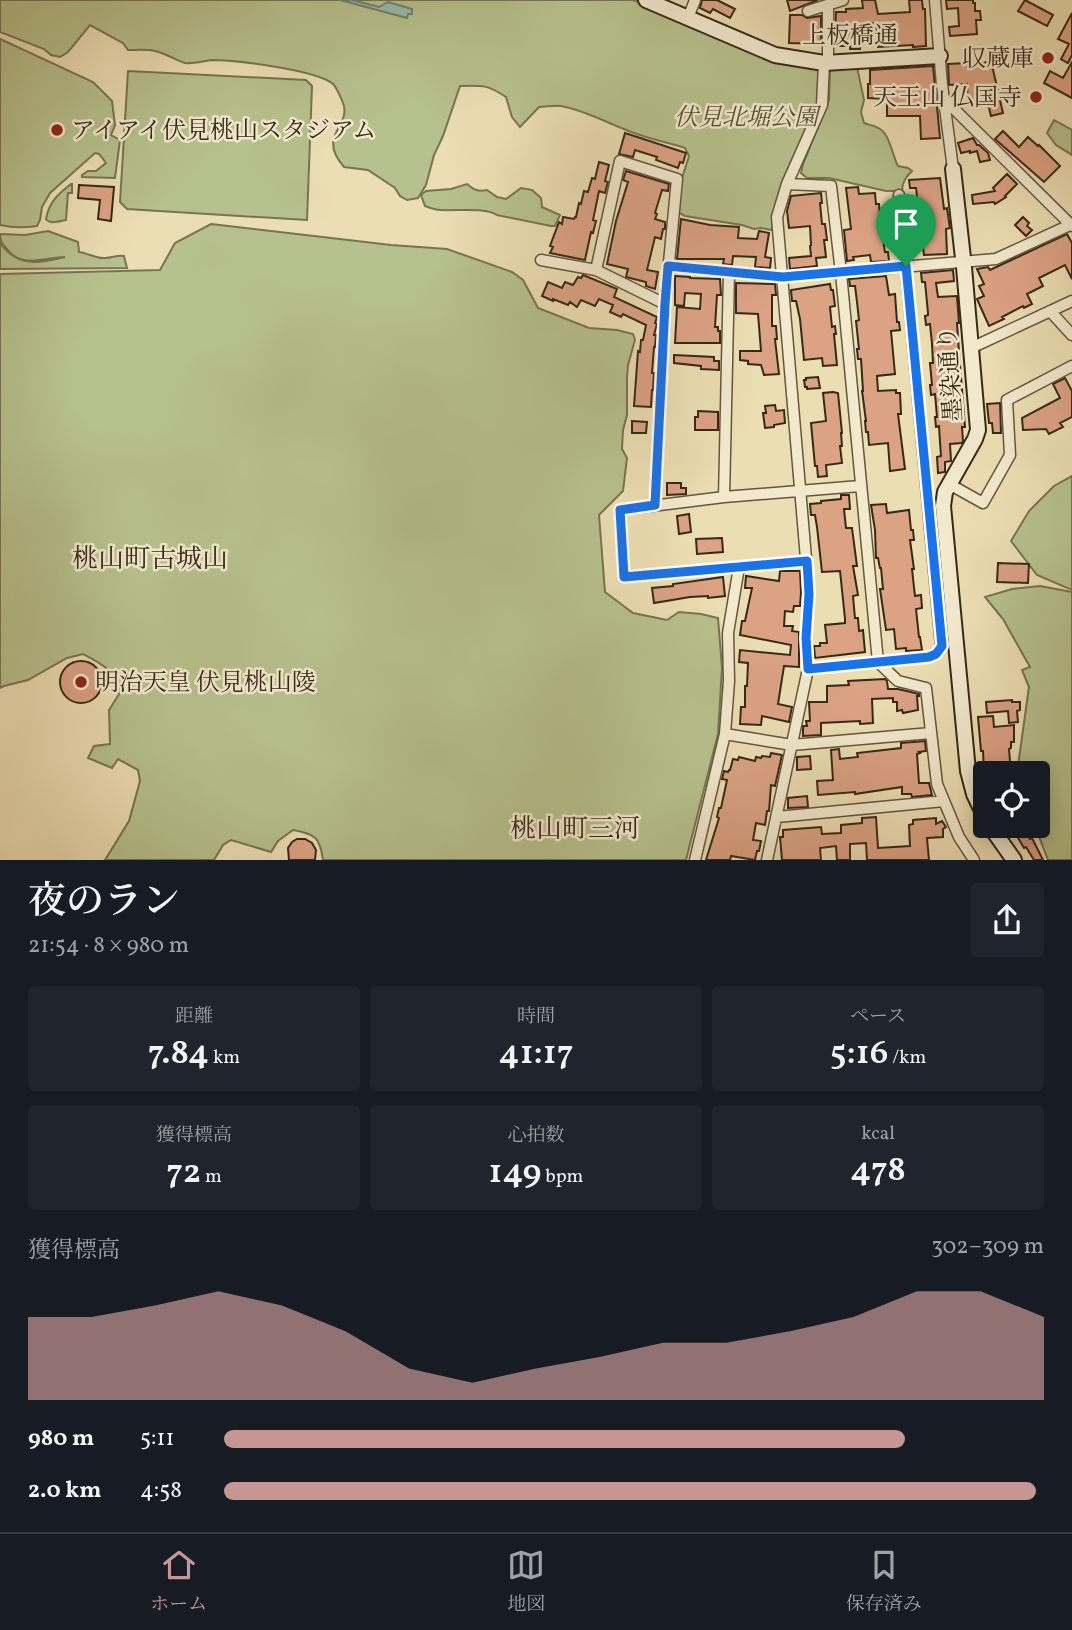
<!DOCTYPE html>
<html lang="ja">
<head>
<meta charset="utf-8">
<style>
	body { margin:0; font-family:Vollkorn,"Noto Serif JP",serif; background:#20242c; color:#f1f3f6; height:100vh; display:flex; flex-direction:column; font-size:26px; white-space:nowrap }
	* { box-sizing:border-box; margin:0 }
	p { font-size:23px; color:#9ea1a6 }
	.icon { flex:none; width:38px; height:38px; fill:none; stroke:currentColor; stroke-width:2; stroke-linecap:round; stroke-linejoin:round }
	.map { position:relative; height:860px; overflow:hidden }
	.sheet { display:flex; flex-direction:column; background:#171b24; flex:1 }
	.sheet>* { flex:none }
	.controls { position:absolute; left:973px; top:761px; display:grid; gap:14px }
	.controls a { display:grid; place-items:center; width:77px; height:77px; border-radius:7px; background:#171b24; box-shadow:0 4px 18px #0003; font-size:35px }
	.pin { position:absolute; display:grid; place-items:center; width:60px; height:60px; color:#fff; margin:-72px -30px; border-radius:50% 50% 50% 0; rotate:-45deg; box-shadow:0 0 7px #0007 }
	.pin .icon { rotate:45deg }
	.round { display:grid; place-items:center; flex:none; width:74px; height:74px; border-radius:7px; background:#20242c }
	.summary { display:flex; align-items:center; justify-content:space-between; height:119px; padding:0 28px }
	h1 { font-size:38px; font-weight:600; line-height:52px }
	.metrics { display:grid; grid-template-columns:repeat(3,1fr); gap:10px; height:119px; padding:7px 28px }
	.metrics div { display:grid; align-content:center; border-radius:7px; background:#20242c; text-align:center }
	.metrics b { font-size:35px; font-weight:600 }
	.metrics small { font-size:19px; font-weight:400 }
	.metrics p { font-size:19px }
	.chart { height:196px; padding:14px 28px }
	.chart p { display:flex; justify-content:space-between }
	.chart svg { width:100%; height:126px; margin-top:7px; fill:#c59692; opacity:.7 }
	ul { padding:0 28px; list-style:none; font-size:23px }
	li { display:grid; grid-template-columns:112px 84px 1fr; align-items:center; height:52px }
	li i { height:18px; border-radius:9px; background:#c59692 }
	.tabs { display:flex; justify-content:space-around; align-items:center; height:98px; border-top:2px solid #363941; background:#171b24; font-size:19px; color:#9ea1a6 }
	.tabs a { display:grid; justify-items:center; gap:4px }
	.tabs .active { color:#c59692 }
	.map>svg:first-child { display:block }
</style>
</head>
<body>
<div class="map">
<svg width="1072" height="860" viewBox="0 0 1072 860">
	<rect width="100%" height="100%" fill="#ecdeb3"/>
	<filter id="stains"><feTurbulence type="fractalNoise" baseFrequency=".00286" numOctaves="4"/><feColorMatrix values="0 0 0 0 .2 0 0 0 0 .09 0 0 0 0 .02 0 0 0 .5 -.17"/></filter>
	<radialGradient id="worn" r=".72"><stop offset=".6" stop-color="#630" stop-opacity="0"/><stop offset="1" stop-color="#630" stop-opacity=".3"/></radialGradient>
	<path fill="#b7c18d" stroke="#767552" stroke-width="2" d="M0 0H633L818 67 819 103 774 213 772 230 761 228 754 229 742 225 685 216 677 212 682 178 689 156 685 148C671 143 657 141 643 136 616 128 589 111 561 106 555 105 546 107 539 107L520 127 512 117 506 97C488 85 483 85 460 86L443 136 434 155 426 185 418 198 407 200 400 196 395 188 368 170 344 167C316 135 352 126 343 103 341 98 337 88 333 84 317 70 235 60 212 60 203 61 194 64 185 63 175 60 165 53 155 51 147 49 137 50 128 50L123 43 90 25 68 52 60 57 51 55 44 49 0 32Z
		M0 39 93 82 112 101 115 125 111 135 120 140 115 178 82 177V175L88 171H96L106 163 99 154 95 153 50 193 42 207 40 220 37 226C24 228 13 228 0 225Z
		M835 66 857 67 864 100 861 112 864 123C869 125 876 126 880 129 890 135 892 155 898 166L908 168 912 171C906 177 902 182 902 191H886L829 178H807L801 173 803 164 829 100 830 70Z
		M128 71 306 80 312 86 307 220 127 209 120 202Z
		M1054 120 1072 130V155L1056 145 1047 133Z
		M71 184H72V193H68L66 220C60 221 50 225 46 219 49 202 58 194 71 184Z
		M467 184C474 190 478 192 487 190L497 197 506 199 521 188 532 190 541 198 542 207 560 215 555 226H551L497 215C485 207 456 211 441 210 436 210 430 208 425 206L421 195 426 191 451 189Z
		M211 224 391 245 447 249 512 272 523 280 538 308 589 328 617 330 633 334 635 340 628 365 627 377V415L623 430 622 449 627 458 623 491 599 515 605 592 633 613 667 620 679 612 701 614 718 618 722 668 718 734 686 860H323C320 837 315 834 293 830L278 841 271 852 231 840 223 845 214 860H105L129 821 140 781 138 770 118 759 112 768 88 758 94 746 110 744 109 710 121 691C112 669 104 665 83 654L67 658 28 680 4 686 0 688V274L160 270 175 243Z
		M48 231 78 242 79 252C88 253 96 259 105 258 113 258 116 255 124 256L127 268 0 269V243C18 267 37 264 65 257 46 257 21 269 7 249 2 244 0 241 0 234L25 235Z
		M1072 476V590L1037 575 1011 541 1029 511 1054 486Z
		M1040 586 1072 592V860H1048L1035 826H1038V774L1017 773 1029 687 1022 670 1030 667 1003 619 985 597 1012 589Z"/>
	<path fill="#99bcab" stroke="#718170" stroke-width="2" d="M340 0H352L379 7 388 2 412 9V14H408L407 18Z"/>
	<path fill="#dba284" stroke="#362918" stroke-width="2" d="M702 0H717L735 9 730 18 713 9 710 13 700 8Z
		M787 0H818L790 11Z
		M862 0H875L878 14 910 12 909 0H922L923 9H925L926 46 913 47V45L878 47 876 23 862 24V36H859L860 49H850V46H840L839 35 835 36 836 12H846V9L863 8Z
		M946 0H973V3H975V11H980L981 20H976L977 34 950 36 949 27 959 26 958 8 947 9Z
		M1025 0 1053 15 1047 26 1018 11Z
		M1072 13V55L1068 63 1061 59 1069 44 1058 39Z
		M790 15H802L807 18 821 16V44L789 43Z
		M991 61 1003 113 991 116 988 104H968L967 84 949 85 948 64 967 63V67Z
		M1072 62V98L1044 83 1050 71 1063 78Z
		M933 66 940 138 921 139 920 116H887V99L868 98V84H870V70Z
		M1003 131 1019 147 1028 137 1038 146 1039 145 1060 166 1044 182 995 139Z
		M625 133 686 153 683 163 680 162 678 168 656 160 657 157 635 150 633 157 619 154Z
		M973 138 977 145H979L988 153 990 160 980 162 977 151 970 153V151L961 153 958 143Z
		M599 162 609 165 605 181 608 182 605 193 599 191 593 220 596 221 593 233 591 232 585 260 550 253 553 247 550 246 559 222 562 224 563 217 574 219 575 217H576L579 203 581 204 584 191 588 192 592 178 595 179Z
		M626 171 669 184 668 191 662 190 655 213 657 214 655 219 665 222V229H663L661 239 655 237 647 270 658 272 655 289 646 286V282L626 277 628 269 607 264 616 221 628 182 623 180Z
		M1007 174 1017 184 1005 196 1006 197 995 204 994 202 973 204 972 195 995 191 993 188Z
		M940 178 944 209 947 208 950 228 946 229 947 254 924 255 916 188H910L909 180Z
		M79 185 114 187 111 221 98 219 100 200 78 198Z
		M858 187 859 194 875 193 876 204H879L882 239H883L885 252H888L889 261 871 262 870 255 853 257 854 260 847 261 844 230 851 229 846 188Z
		M821 193 822 203H820L822 224H825L827 240H824L826 257 816 258 817 266 790 269 789 258 811 256 810 246 811 245 810 226 789 228 787 211 791 196Z
		M1023 217 1029 223 1027 226 1032 230 1026 236 1015 225Z
		M681 219 710 225 739 227 738 238 757 239 759 231 769 233 765 257 771 258 770 268 755 267 756 257 733 256 732 265 723 264 724 259H677Z
		M1067 234 1072 243V279L1065 265 1039 278 1043 286 1027 294 1032 304 1024 308 1023 306 1002 317 1004 319 989 326 977 299 984 296 979 286 984 284 977 269 988 267 990 270Z
		M953 270 954 281 936 283 938 297 957 296 959 323H957L959 352 965 427H962L963 441 962 443 950 444 951 461 945 462V472L938 473 937 457 941 456 940 442 939 426 936 427 935 417H937L935 394 931 395 930 385H932L930 363H933L932 344 930 324 926 325 925 316 928 315V313L925 282H922L921 273Z
		M583 275 617 289 614 297 657 317 655 323 657 324 654 335H656L655 347H654L652 373H654L653 390H652L651 407 634 406 638 351 640 352 641 340H643L646 325 623 314 621 317 610 312 613 305 599 299 595 306 581 300 577 307 570 302 568 305 553 299V301L542 296 548 282 562 288 565 282 573 285 578 277 581 278Z
		M675 276 690 277V278L720 279 721 295H717L715 327H718V331H720V343H675L677 307 700 309 701 294 685 293 684 306 675 305Z
		M886 276 889 295 895 294 897 322H899L900 330 891 331 895 374 877 376 878 391 896 390V393H900L901 414H898L905 469 890 471 888 443 869 445 868 432H866L865 421H866L862 391H863L861 359H858L857 349H859L856 321 859 320 857 302 855 286H850L849 279Z
		M736 283 775 284 776 295H772V326H776L777 339H775L779 374 764 375 761 365 748 364V361L740 360V351H761L758 314 736 313Z
		M830 284 831 290H833L835 306 830 307 832 327 835 326 836 334H834L837 365 823 366 822 358 804 360 800 319 796 301H792L791 290Z
		M674 355 714 357V361H719V370L701 369V366L674 363Z
		M818 377 820 388 807 389V387H805L804 380H806V378Z
		M1065 378 1072 391V417L1060 423 1063 427 1049 434 1046 429 1023 430 1022 418 1060 398 1053 384Z
		M833 392 838 393 842 433H841L842 446H840L842 463 826 465 827 476 818 477 817 466H815L811 423 826 421 823 393Z
		M1000 403 1001 433H993L992 423H989L987 404Z
		M775 405 776 411 784 410 785 423 774 425V427L765 428 763 413H766L765 406Z
		M698 411 718 412V430H695V417H698Z
		M632 421 647 422 646 433H632Z
		M667 483H681V488H686V494L667 495Z
		M841 495H849L850 509H844L846 528H852L857 566H853L858 595 853 596 855 618H858L859 631 863 630 865 652 815 658 814 646H820V643H827L825 625 845 623V619L840 571 822 572 817 527 815 515H811L810 504 821 503V501L841 499Z
		M886 504 887 513 909 510 911 530H913L914 540H910L914 569H912L915 596 921 595 922 608 916 609 919 637H920L922 650 906 651V648L896 649 894 629 886 630 880 589H883L881 568H880L878 558H876L875 530 871 505Z
		M689 514 691 532 679 534 677 516Z
		M722 538 723 552 697 554 696 539Z
		M998 563 1029 564 1028 583 997 582Z
		M780 571H800L801 592 800 606H794L793 612 785 611 784 626H793L792 631 799 632V667L784 666 778 704 792 707 789 722 762 716 761 725 740 724 741 707H745V686H747L748 663 739 662 740 650 790 655 791 645 740 635 742 621H745L752 588H745L746 576 779 581Z
		M723 577 725 596 708 598V596L690 597 654 603 652 588 673 586V584Z
		M60 682a21 21 0 1 1 42 0a21 21 0 1 1-42 0Z
		M885 679 887 681 888 689H898L919 694V696H917L918 710 903 713 902 710 897 711V702H893V698L872 699 873 723 860 724V721L821 723V735L803 736V726H807L806 721H810L809 702H827V686L849 685 848 681Z
		M1012 700V702H1020V710L1017 711 1018 722 1009 723 1008 711 987 713 986 702Z
		M993 716 994 727 1014 725V742H1011V748L1009 749 1011 774H984L983 751H981L978 717Z
		M925 741 926 751 919 752 920 753 917 754 919 783H929L932 795 912 797 911 794H902V787L855 794V792L818 795 817 781 833 780 831 750 839 749 840 759 858 757 857 753 901 748V743Z
		M771 753 782 755 775 786 771 785 769 811H767L765 825 756 823 753 840 761 841 759 851H757L755 860 731 856 730 860H706L719 818 717 817 719 808H721L727 780 722 779 724 771 728 772 729 770H730L733 759 738 760 739 757 755 761 756 757 761 758 762 756 770 757Z
		M810 756 811 769 797 770V757Z
		M807 796 808 807 788 808V798Z
		M876 817 878 848 910 846 909 825 913 824V820L936 818V824L942 821 946 827 943 829V837L927 838 929 860H867L866 843 850 844V860H837L836 846 820 848 821 860H782L780 837H783V830L821 827 822 834 841 833V825L862 823V818Z
		M1009 826H1022L1030 839 1032 838 1043 860H1034L1026 847 1024 848 1017 836 1015 837Z
		M297 839H305L312 843 316 850 315 860H289L288 848 292 842Z"/>
	<g fill="none" stroke-linecap="round" stroke-linejoin="round">
		<g stroke="#64563f" stroke-width="13">
			<path id="street" d="M935 0 942 85 953 169
				M808 11 843 0
				M688 18 695 0
				M828 62V5
				M945 100 1072 226
				M787 184 831 186 841 273 878 662 898 681 926 688 937 784 959 837 974 860
				M541 260 596 270 665 304
				M668 266 783 277 996 259 1072 224
				M596 270 620 161 677 179 665 304 655 505
				M1050 311 1072 335
				M971 348 1072 301
				M949 484 983 503 1010 455 1007 400 1072 366
				M724 497 729 273
				M807 561 624 577 620 510 724 497 860 486
				M808 669 929 657 938 652 941 646 899 195
				M725 734 792 745 931 733
				M777 817 944 801
				M695 860 725 734 729 681 728 633 739 567
				M767 860 808 669 806 638 809 594 777 217 787 184 822 105 824 63"/>
		</g>
		<g stroke="#362918" stroke-width="18">
			<path id="secondary" d="M646 0 775 55 824 63 940 56
				M953 169 964 267 978 430 975 439 945 492 943 506 968 771 974 794 985 817
				M990 826 1014 860"/>
		</g>
		<use href="#street" stroke="#f3eace" stroke-width="10"/>
		<use href="#secondary" stroke="#f3eace" stroke-width="14"/>
	</g>
	<g fill="none" stroke-linecap="round" stroke-linejoin="round">
		<g stroke="#fff" stroke-width="14">
			<path id="route" d="M668 266 783 277 906 266 942 646 936 654 929 657 808 669 806 638 809 594 807 561 624 577 620 510 655 505 665 304Z"/>
		</g>
		<use href="#route" stroke="#1a73e8" stroke-width="9"/>
	</g>
	<g fill="#8f2418" stroke="#f3eace" stroke-width="2.5">
		<circle cx="1048" cy="58" r="7"/>
		<circle cx="1036" cy="97" r="7"/>
		<circle cx="57" cy="130" r="7"/>
		<circle cx="81" cy="682" r="7"/>
	</g>
	<g text-anchor="middle" stroke-width="5" stroke-linejoin="round" paint-order="stroke">
		<g font-size="24" fill="#362918" stroke="#f3eace">
			<text x="850" y="43">上板橋通</text>
			<text transform="translate(950 374) rotate(-94)" y="8">墨染通り</text>
		</g>
		<g font-size="24" fill="#362918" stroke="#f3eace" text-anchor="end">
			<text x="1034" y="66">収蔵庫</text>
			<text x="1022" y="105">天王山 仏国寺</text>
			<text x="71" y="138" text-anchor="start">アイアイ伏見桃山スタジアム</text>
			<text x="95" y="690" text-anchor="start">明治天皇 伏見桃山陵</text>
		</g>
		<g font-size="24" font-style="italic" fill="#564f35" stroke="#f3eace">
			<text x="746" y="125">伏見北堀公園</text>
		</g>
		<g font-size="26" fill="#362918" stroke="#f3eace">
			<text x="150" y="567">桃山町古城山</text>
			<text x="575" y="837">桃山町三河</text>
		</g>
	</g>
	<rect width="100%" height="100%" filter="url(#stains)"/>
	<rect width="100%" height="100%" fill="url(#worn)"/>
</svg>
<div class="controls">
<a><svg class="icon" aria-label="locate" viewBox="0 0 24 24"><circle cx="12" cy="12" r="6"/><path d="M12 2v4M12 18v4M2 12h4M18 12h4"/></svg></a>
</div>
<div class="pin" style="left:906px;top:266px;background:#1e9e55"><svg class="icon" aria-label="arrive" viewBox="0 0 24 24"><path d="M6 21V4h12l-3 4 3 4H6"/></svg></div>
</div>
<section class="sheet">
<div class="summary"><div><h1>夜のラン</h1><p>21:54 · 8 × 980 m</p></div><a class="round"><svg class="icon" aria-label="share" viewBox="0 0 24 24"><path d="M12 15V3M7 8l5-5 5 5M5 13v7h14v-7"/></svg></a></div>
<div class="metrics">
<div><p>距離</p><b>7.84<small> km</small></b></div>
<div><p>時間</p><b>41:17</b></div>
<div><p>ペース</p><b>5:16<small> /km</small></b></div>
</div>
<div class="metrics">
<div><p>獲得標高</p><b>72<small> m</small></b></div>
<div><p>心拍数</p><b>149<small> bpm</small></b></div>
<div><p>kcal</p><b>478</b></div>
</div>
<div class="chart"><p><span>獲得標高</span>302–309 m</p>
<svg viewBox="0 0 160 44" preserveAspectRatio="none"><path d="M0 44V15L10 15L20 11L30 6L40 11L50 20L60 33L70 38L80 33L90 29L100 24L110 24L120 20L130 15L140 6L150 6L160 15V44z"/></svg>
</div>
<ul>
<li><b>980 m</b>5:11<i style="width:83%"></i></li>
<li><b>2.0 km</b>4:58<i style="width:99%"></i></li>
</ul>
</section>
<nav class="tabs">
<a class="active"><svg class="icon" aria-label="home" viewBox="0 0 24 24"><path d="M3 11l9-7 9 7M6 9v11h12V9"/></svg>ホーム</a>
<a><svg class="icon" aria-label="map" viewBox="0 0 24 24"><path d="M3 6l6-2 6 2 6-2v14l-6 2-6-2-6 2zM9 4v14M15 6v14"/></svg>地図</a>
<a><svg class="icon" aria-label="saved" viewBox="0 0 24 24"><path d="M7 4h10v16l-5-4-5 4z"/></svg>保存済み</a>
</nav>
</body>
</html>
